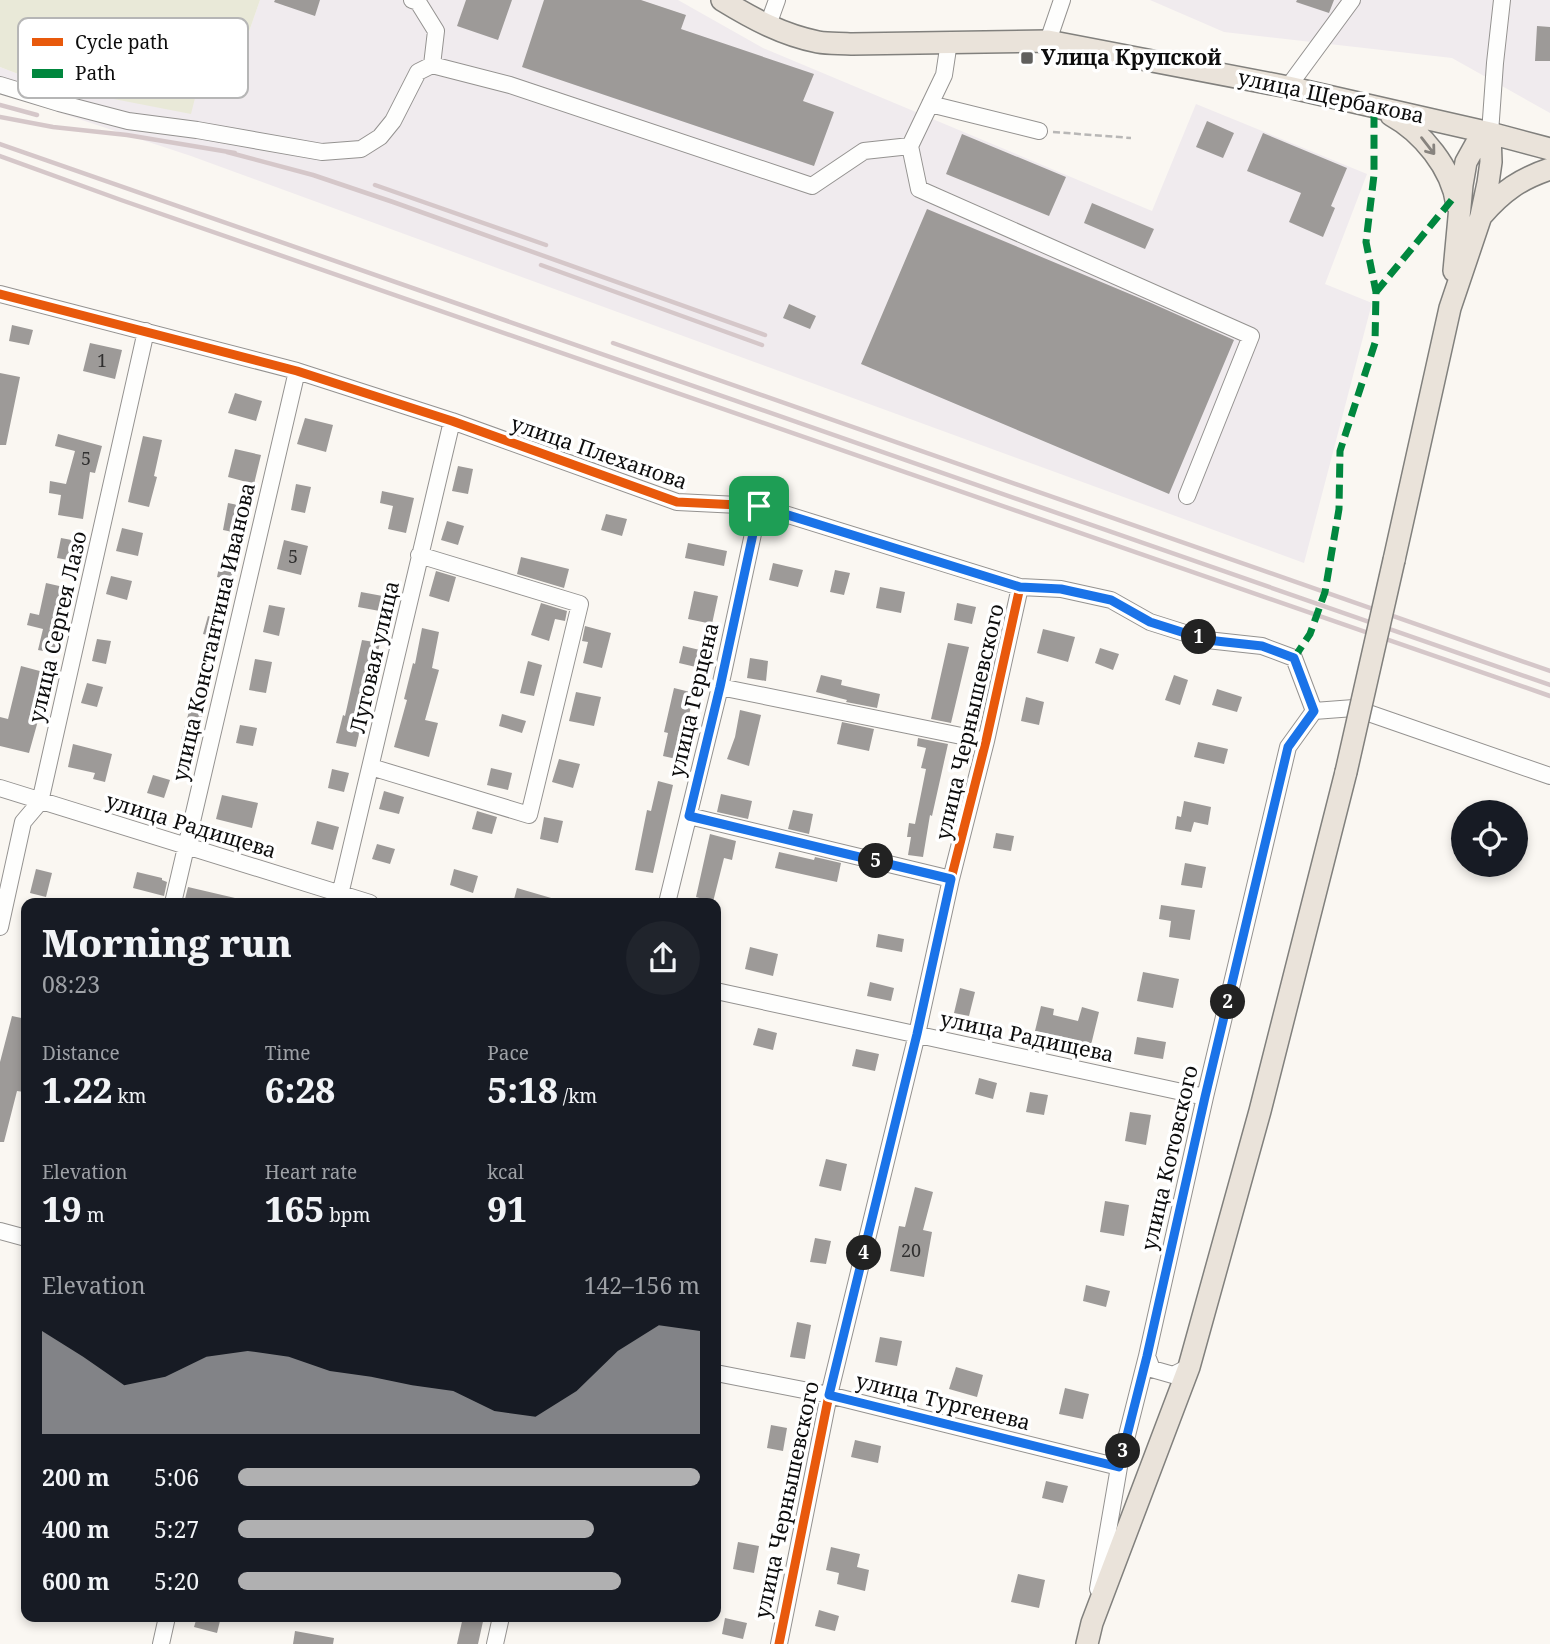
<!DOCTYPE html>
<html lang="en">
<head>
<meta charset="utf-8">
<style>
	body { margin:0; font-family:"Noto Serif",serif; background:#20242c; color:#f1f3f6; height:100vh; display:flex; flex-direction:column; font-size:26px; white-space:nowrap }
	* { box-sizing:border-box; margin:0 }
	p { font-size:23px; color:#9ea1a6 }
	.icon { flex:none; width:38px; height:38px; fill:none; stroke:currentColor; stroke-width:2; stroke-linecap:round; stroke-linejoin:round }
	.map { position:relative; flex:1; overflow:hidden }
	.details { position:absolute; left:21px; top:898px; width:700px; height:724px; display:flex; flex-direction:column; background:#171b24; border-radius:14px; box-shadow:0 4px 10px #0003 }
	.details>* { flex:none }
	.buttons { position:absolute; left:1451px; top:800px; display:grid; gap:14px }
	.buttons a { display:grid; place-items:center; width:77px; height:77px; border-radius:50%; background:#171b24; box-shadow:0 4px 10px #0003; font-size:35px }
	.pin { position:absolute; display:grid; place-items:center; width:60px; height:60px; color:#fff; margin:-30px; border-radius:14px; box-shadow:0 4px 10px #0006 }
	.km { position:absolute; width:35px; height:35px; margin:-18px; border-radius:50%; background:#222; color:#fff; font-size:19px; line-height:35px; text-align:center }
	.round { display:grid; place-items:center; flex:none; width:74px; height:74px; border-radius:37px; background:#20242c }
	.overview { display:flex; align-items:center; justify-content:space-between; height:119px; padding:0 21px }
	h1 { font-size:38px; font-weight:800; line-height:52px }
	.stats { display:grid; grid-template-columns:repeat(3,1fr); gap:10px; height:119px; padding:7px 21px }
	.stats div { display:grid; align-content:center }
	.stats b { font-size:35px; font-weight:800 }
	.stats small { font-size:19px; font-weight:400 }
	.stats p { font-size:19px }
	.chart { height:196px; padding:14px 21px }
	.chart p { display:flex; justify-content:space-between }
	.chart svg { width:100%; height:126px; margin-top:7px; fill:#b0b0b1; opacity:.7 }
	ul { padding:0 21px; list-style:none; font-size:23px }
	li { display:grid; grid-template-columns:112px 84px 1fr; align-items:center; height:52px }
	li i { height:18px; border-radius:9px; background:#b0b0b1 }
	.map>svg:first-child { display:block }
</style>
</head>
<body>
<div class="map">
<svg width="1550" height="1644" viewBox="0 0 1550 1644">
	<rect width="100%" height="100%" fill="#faf7f2"/>
	<path fill="#f0ebee" d="M260 0H678L763 48 1152 211 1196 104 1367 174 1325 284 1372 303 1304 563 191 156 0 93V67L52 87 196 94 235 72Z
		M1150 0H1550V113L1452 58 1224 32Z"/>
	<path fill="#e9e9d8" d="M0 0H260L235 72 196 94 191 114 52 87 0 67Z"/>
	<path fill="#9d9a98" d="M275 0H320L315 16 274 2Z
		M466 0H512L498 40 457 26Z
		M544 0H641L686 15 681 29 814 74 803 101 834 112 814 166 522 67Z
		M1297 0H1334L1329 13 1296 2Z
		M1537 26 1550 27V61H1535Z
		M1207 121 1234 133 1223 158 1196 147Z
		M1263 133 1347 168 1331 206 1335 208 1323 237 1289 222 1301 193 1247 171Z
		M962 134 1066 177 1049 216 946 174Z
		M1092 203 1154 229 1145 249 1084 223Z
		M927 209 1149 302 1234 340 1169 494 861 364Z
		M789 304 816 316 810 329 783 318Z
		M12 325 33 330 29 345 9 341Z
		M90 343 122 350 115 379 83 371Z
		M0 373 20 377 6 445H0Z
		M235 393 262 401 256 421 228 413Z
		M305 418 333 425 326 452 297 444Z
		M58 434 102 446 95 473 90 472 83 519 58 515 61 495 49 493 50 481 66 484 75 451 55 446Z
		M143 436 162 440 154 476 157 477 149 507 128 502Z
		M235 449 261 455 254 484 228 477Z
		M458 466 473 469 468 494 452 491Z
		M296 484 311 487 305 513 291 510Z
		M382 491 414 498 406 533 388 529 393 506 380 503Z
		M228 503 248 507 242 534 223 530Z
		M606 514 627 519 622 536 601 530Z
		M447 521 464 526 458 545 441 540Z
		M122 528 143 533 138 556 116 551Z
		M61 538 77 541 74 561 57 558Z
		M284 540 308 546 301 575 277 569Z
		M688 543 727 551 724 566 685 558Z
		M521 557 569 569 564 588 517 574Z
		M221 558 235 561 231 580 217 577Z
		M773 563 803 570 798 587 769 580Z
		M835 570 850 573 844 595 830 592Z
		M436 571 456 577 449 602 429 596Z
		M111 576 132 581 127 600 106 594Z
		M46 583 68 588 54 653 38 650 43 629 27 625 30 613 39 615Z
		M880 587 905 592 901 613 876 608Z
		M694 591 718 596 712 624 688 619Z
		M361 592 388 597 385 612 358 607Z
		M541 603 567 611 565 621 555 619 549 641 531 635Z
		M957 603 976 607 972 624 954 620Z
		M269 605 285 608 279 636 263 632Z
		M208 616 223 620 219 638 203 634Z
		M585 626 611 633 602 668 583 663 588 642 582 641Z
		M422 628 439 632 432 668 439 670 425 720 438 723 429 757 394 747 407 700 404 699 413 663 415 664Z
		M1043 629 1075 637 1068 662 1037 653Z
		M97 639 111 641 106 664 92 661Z
		M362 640 380 643 356 747 336 743 343 715 345 716Z
		M948 643 969 647 951 723 931 719Z
		M683 646 704 651 700 668 679 663Z
		M1100 648 1119 654 1113 670 1095 663Z
		M750 658 768 661 766 681 747 678Z
		M255 659 272 662 266 693 249 690Z
		M528 661 542 665 534 696 520 693Z
		M21 666 51 674 29 753 0 746V717L8 719Z
		M821 675 842 680 841 685 880 694 877 708 846 702 847 700 816 692Z
		M1174 675 1188 680 1180 705 1165 700Z
		M87 683 103 687 97 707 81 703Z
		M674 688 694 693 686 728H688L681 760 663 756 668 733 664 732Z
		M1217 689 1242 697 1237 712 1212 705Z
		M576 692 601 697 594 726 569 721Z
		M1026 697 1044 702 1039 725 1021 721Z
		M193 698 206 701 196 742 181 739Z
		M740 710 761 715 749 766 727 759 735 737Z
		M502 714 526 721 522 733 499 726Z
		M842 722 874 729 869 751 837 744Z
		M240 725 257 728 253 746 236 743Z
		M918 738 948 744 932 816 930 815 923 857 908 855 911 837H907L909 823 915 824 926 769 921 768 926 748 917 746Z
		M1198 742 1228 749 1224 764 1194 757Z
		M73 744 112 754 105 782 93 779 95 773 68 767Z
		M559 759 580 764 573 788 552 782Z
		M491 768 512 773 508 790 487 785Z
		M332 769 349 773 344 792 328 788Z
		M153 775 170 780 164 798 147 793Z
		M658 781 673 785 653 873 635 870 647 810 651 811Z
		M384 791 404 797 399 814 379 809Z
		M721 794 752 801 748 819 717 812Z
		M222 795 258 803 252 828 216 819Z
		M1184 801 1211 807 1208 825 1194 822 1191 832 1175 829 1177 816 1181 817Z
		M793 810 813 814 809 834 788 829Z
		M477 811 497 817 492 834 472 829Z
		M544 817 563 821 558 843 540 839Z
		M317 821 339 827 333 850 311 844Z
		M996 833 1014 836 1011 851 993 848Z
		M710 834 736 841 732 860 724 858 713 902 696 897Z
		M377 844 395 849 390 864 372 859Z
		M779 852 814 860 815 857 841 863 837 882 775 868Z
		M1185 863 1206 867 1202 888 1181 885Z
		M36 869 52 873 46 897 30 893Z
		M454 869 478 876 473 893 450 885Z
		M137 872 162 878V880L167 882 164 896 133 888Z
		M188 887 235 898 234 903H184Z
		M517 888 558 900V903H513Z
		M1161 905 1195 910 1190 940 1169 937 1171 921 1159 919Z
		M878 934 904 939 902 952 876 947Z
		M750 947 778 954 773 976 745 969Z
		M1143 972 1179 979 1173 1008 1137 1001Z
		M870 982 894 988 891 1001 867 996Z
		M960 988 975 992 969 1016 954 1013Z
		M1041 1006 1054 1009 1053 1015 1078 1021 1082 1007 1099 1012 1091 1045 1035 1031Z
		M12 1016 26 1019V1057L24 1068 26 1069V1081L24 1092 17 1091 4 1142H0V1062Z
		M758 1028 777 1033 773 1050 753 1045Z
		M1137 1037 1166 1042 1163 1059 1134 1054Z
		M856 1049 879 1054 875 1071 852 1066Z
		M979 1078 997 1083 993 1099 975 1094Z
		M1030 1092 1048 1095 1044 1115 1026 1112Z
		M1130 1112 1151 1115 1146 1145 1125 1141Z
		M826 1159 847 1164 841 1191 819 1186Z
		M915 1187 933 1192 923 1230 932 1232 924 1277 890 1271 899 1226 905 1227Z
		M1105 1201 1129 1205 1124 1236 1100 1232Z
		M815 1238 831 1241 826 1264 810 1262Z
		M1086 1285 1110 1291 1106 1307 1083 1301Z
		M797 1322 811 1325 805 1359 790 1357Z
		M880 1337 902 1341 897 1366 875 1362Z
		M956 1367 983 1375 977 1397 949 1389Z
		M1065 1388 1089 1394 1083 1419 1059 1414Z
		M771 1425 787 1428 783 1451 767 1448Z
		M855 1440 881 1446 878 1463 851 1457Z
		M1046 1481 1068 1486 1063 1503 1042 1498Z
		M738 1542 759 1546 754 1573 733 1569Z
		M831 1547 860 1554 857 1567 869 1570 865 1591 837 1584 839 1573 826 1570Z
		M1018 1574 1045 1580 1039 1608 1011 1602Z
		M819 1610 839 1616 835 1631 815 1626Z
		M197 1617H221L217 1633 194 1627Z
		M463 1617H484L478 1644H457Z
		M725 1618 747 1623 743 1639 722 1634Z
		M295 1631 334 1638 333 1644H293Z"/>
	<g fill="none" stroke-linecap="round" stroke-linejoin="round">
		<g stroke="#949290" stroke-width="18">
			<path id="minor" d="M412 0 418 2 436 31 432 65
				M768 25 777 0
				M1048 41 1062 0
				M0 85 59 103 128 121 197 130 322 152 361 149 380 137 393 121 418 72 432 65 510 85 812 186 864 151 910 146 944 75 949 42
				M1288 87 1352 0
				M930 104 1039 131
				M1490 133 1495 63 1502 0
				M910 146 919 189 1251 336 1187 496
				M0 294 297 371 452 421 677 502 759 506 1020 587 1061 589 1111 600 1150 622 1207 640 1262 646 1294 658 1314 711
				M720 687 986 741
				M1314 711 1354 708 1550 776
				M371 767 529 815 580 604 419 555
				M0 788 370 903
				M689 816 951 879
				M173 903 297 371
				M338 903C377 742 413 581 452 421
				M667 903 720 687 759 506
				M0 927 23 822 40 802 146 331
				M716 991 1205 1097
				M0 1231 26 1238
				M1147 1356 1152 1369 1173 1375 1189 1367
				M716 1373 829 1395 1119 1467
				M1098 1589 1119 1467 1147 1356 1205 1097 1288 747 1314 711
				M161 1644 167 1617
				M495 1644 501 1617
				M779 1644 829 1395 917 1034 951 879 986 741 1020 587"/>
		</g>
		<g stroke="#81807d" stroke-width="24">
			<path id="major" d="M722 0C753 19 783 35 818 42 829 44 841 43 852 44L1048 41 1288 87 1490 133 1550 149
				M1391 115C1422 132 1452 168 1457 205
				M1482 215C1503 191 1520 179 1550 169
				M1454 271 1462 185 1466 162 1476 144 1490 133
				M1394 560 1450 308 1481 216 1488 183 1491 162 1490 133
				M1087 1644 1092 1623 1189 1367 1260 1111 1346 772"/>
		</g>
		<path stroke="#b8b7b6" stroke-width="2.5" stroke-dasharray="7 3.5" stroke-linecap="butt" d="M1053 132 1131 138"/>
		<use href="#minor" stroke="#fefefd" stroke-width="16"/>
		<use href="#major" stroke="#eae3da" stroke-width="21"/>
		<path stroke="#d5c7c9" stroke-width="4.5" d="M0 105 37 115
			M0 117 53 127 127 135 235 153
			M0 144 1550 685
			M227 152 313 175 393 202 765 335
			M0 156 121 200 1550 696
			M375 185 546 245
			M541 265 762 345
			M613 343 1550 671"/>
		<g stroke="#81807d" stroke-width="24" stroke-linecap="butt">
			<path id="major-bridge" d="M1346 772 1394 560"/>
		</g>
		<use href="#major-bridge" stroke="#eae3da" stroke-width="21"/>
		<path stroke="#00873e" stroke-width="7" stroke-dasharray="14 7" stroke-linecap="butt" d="M1376 292 1455 196
			M1294 658 1310 634 1325 592 1339 509 1340 451 1375 343 1376 292 1366 242 1374 175V106"/>
		<g stroke="#fff" stroke-width="13">
			<path id="cycleway" d="M0 294 297 371 452 421 677 502 759 506 1020 587 1061 589 1111 600 1150 622 1207 640 1262 646 1294 658 1314 711
				M779 1644 829 1395 917 1034 951 879 986 741 1020 587"/>
		</g>
		<use href="#cycleway" stroke="#e8590c" stroke-width="9"/>
	</g>
	<defs><path id="oneway-shaft" d="M-6 0H5M1.5-3L5.5 0L1.5 3" fill="none" stroke-width="1.6" stroke-linecap="round" stroke-linejoin="round" transform="scale(1.75)"/></defs>
	<use stroke="#87837e" href="#oneway-shaft" transform="translate(1428 146) rotate(52)"/>
	<g fill="none" stroke-linecap="round" stroke-linejoin="round">
		<g stroke="#fff" stroke-width="14">
			<path id="route" d="M759 506 1020 587 1061 589 1111 600 1150 622 1207 640 1262 646 1294 658 1314 711 1288 747 1205 1097 1147 1356 1119 1467 829 1395 917 1034 951 879 689 816 720 687Z"/>
		</g>
		<use href="#route" stroke="#1a73e8" stroke-width="9"/>
	</g>
	<rect fill="#605f5d" stroke="#fff" stroke-width="2.5" x="1020" y="51" width="14" height="14" rx="3.5"/>
	<g text-anchor="middle" stroke-width="7" stroke-linejoin="round" paint-order="stroke">
		<g font-size="18" fill="#313030">
			<text x="102" y="367">1</text>
			<text x="86" y="465">5</text>
			<text x="293" y="563">5</text>
			<text x="911" y="1257">20</text>
		</g>
		<g font-size="21" font-weight="bold" fill="#0d0d0d" stroke="#fff" text-anchor="start">
			<text x="1041" y="65">Улица Крупской</text>
		</g>
		<g font-size="21" fill="#0d0d0d" stroke="#fff">
			<text transform="translate(1331 97) rotate(12)" y="7">улица Щербакова</text>
			<text transform="translate(599 453) rotate(19)" y="7">улица Плеханова</text>
			<text transform="translate(58 627) rotate(-77)" y="7">улица Сергея Лазо</text>
			<text transform="translate(214 632) rotate(-77)" y="7">улица Константина Иванова</text>
			<text transform="translate(375 657) rotate(-77)" y="7">Луговая улица</text>
			<text transform="translate(694 700) rotate(-77)" y="7">улица Герцена</text>
			<text transform="translate(970 722) rotate(-77)" y="7">улица Чернышевского</text>
			<text transform="translate(191 826) rotate(17)" y="7">улица Радищева</text>
			<text transform="translate(1027 1037) rotate(12)" y="7">улица Радищева</text>
			<text transform="translate(1170 1158) rotate(-77)" y="7">улица Котовского</text>
			<text transform="translate(943 1402) rotate(14)" y="7">улица Тургенева</text>
			<text transform="translate(787 1500) rotate(-78)" y="7">улица Чернышевского</text>
		</g>
	</g>
	<rect x="18" y="18" width="230" height="80" rx="10" fill="#fff" stroke="#b6b6b6" stroke-width="2"/>
	<rect x="32" y="38" width="31" height="8" fill="#e8590c"/>
	<rect x="32" y="69" width="31" height="9" fill="#00873e"/>
	<g font-size="19" fill="#0d0d0d">
		<text x="75" y="49">Cycle path</text>
		<text x="75" y="80">Path</text>
	</g>
</svg>
<div class="buttons">
<a><svg class="icon" aria-label="locate" viewBox="0 0 24 24"><circle cx="12" cy="12" r="6"/><path d="M12 2v4M12 18v4M2 12h4M18 12h4"/></svg></a>
</div>
<div class="pin" style="left:759px;top:506px;background:#1e9e55"><svg class="icon" aria-label="arrive" viewBox="0 0 24 24"><path d="M6 21V4h12l-3 4 3 4H6"/></svg></div>
<b class="km" style="left:1199px;top:637px">1</b>
<b class="km" style="left:1228px;top:1002px">2</b>
<b class="km" style="left:1123px;top:1451px">3</b>
<b class="km" style="left:864px;top:1253px">4</b>
<b class="km" style="left:876px;top:861px">5</b>
<section class="details">
<div class="overview"><div><h1>Morning run</h1><p>08:23</p></div><a class="round"><svg class="icon" aria-label="share" viewBox="0 0 24 24"><path d="M12 15V3M7 8l5-5 5 5M5 13v7h14v-7"/></svg></a></div>
<div class="stats">
<div><p>Distance</p><b>1.22<small> km</small></b></div>
<div><p>Time</p><b>6:28</b></div>
<div><p>Pace</p><b>5:18<small> /km</small></b></div>
</div>
<div class="stats">
<div><p>Elevation</p><b>19<small> m</small></b></div>
<div><p>Heart rate</p><b>165<small> bpm</small></b></div>
<div><p>kcal</p><b>91</b></div>
</div>
<div class="chart"><p><span>Elevation</span>142–156 m</p>
<svg viewBox="0 0 160 44" preserveAspectRatio="none"><path d="M0 44V8L10 17L20 27L30 24L40 17L50 15L60 17L70 22L80 24L90 27L100 29L110 36L120 38L130 29L140 15L150 6L160 8V44z"/></svg>
</div>
<ul>
<li><b>200 m</b>5:06<i style="width:100%"></i></li>
<li><b>400 m</b>5:27<i style="width:77%"></i></li>
<li><b>600 m</b>5:20<i style="width:83%"></i></li>
</ul>
</section>
</div>
</body>
</html>
